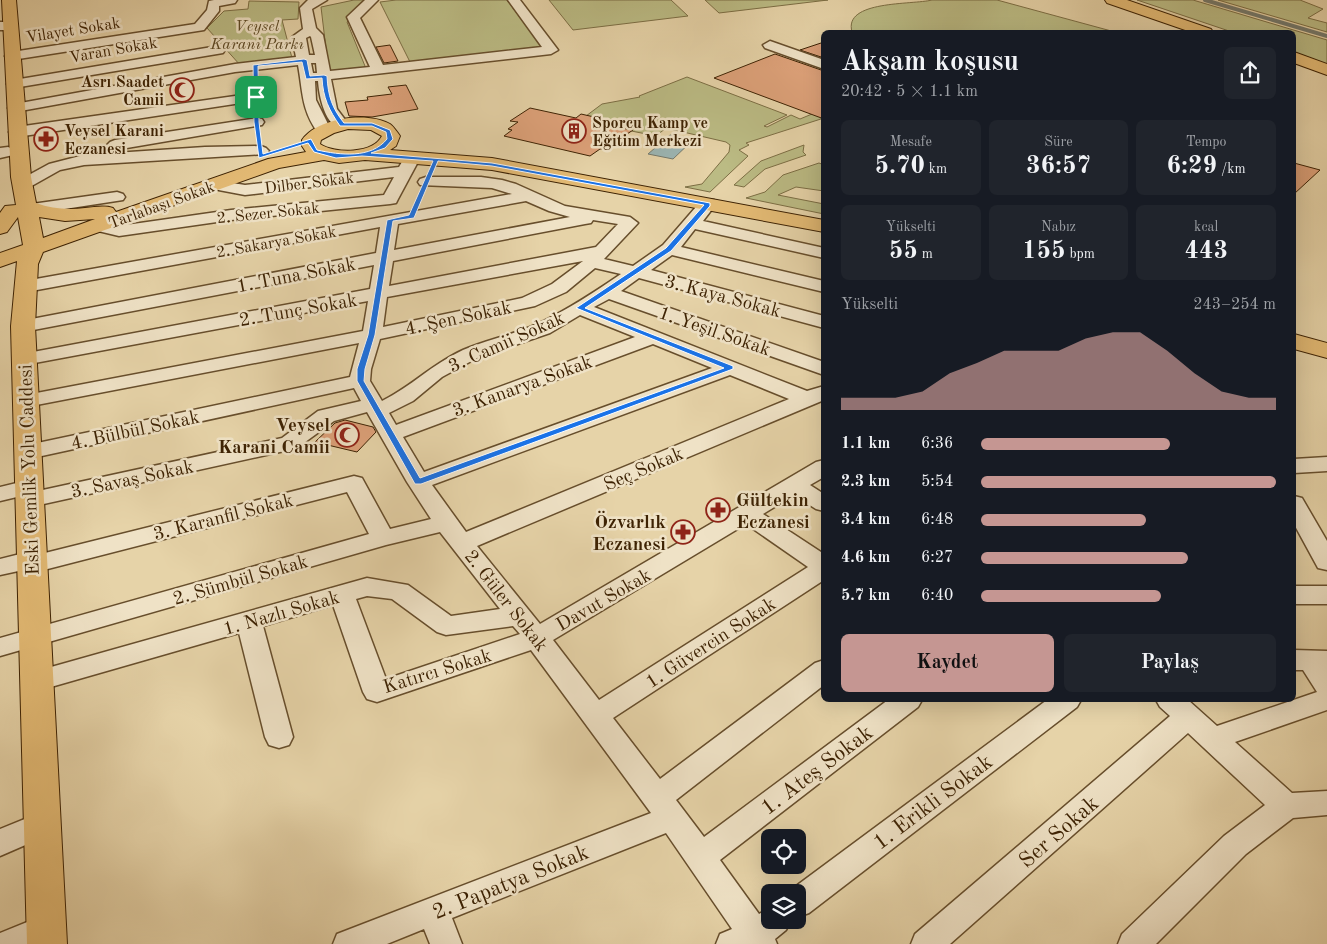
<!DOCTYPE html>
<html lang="tr">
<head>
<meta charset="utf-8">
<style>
	body { margin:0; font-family:"Old Standard TT",serif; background:#20242c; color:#f1f3f6; height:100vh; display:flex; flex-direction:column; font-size:19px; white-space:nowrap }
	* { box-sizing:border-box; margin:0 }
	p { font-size:16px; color:#9ea1a6 }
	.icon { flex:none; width:28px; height:28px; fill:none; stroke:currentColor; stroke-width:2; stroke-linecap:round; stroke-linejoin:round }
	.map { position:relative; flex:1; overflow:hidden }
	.details { position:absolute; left:821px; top:30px; width:475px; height:672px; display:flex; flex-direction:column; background:#171b24; border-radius:8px; box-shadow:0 5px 20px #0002 }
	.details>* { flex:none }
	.controls { position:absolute; left:761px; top:829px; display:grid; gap:10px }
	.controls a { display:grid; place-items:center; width:45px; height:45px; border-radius:8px; background:#171b24; box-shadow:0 5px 20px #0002; font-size:25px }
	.pin { position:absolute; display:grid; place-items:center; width:42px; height:42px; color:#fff; margin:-21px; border-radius:10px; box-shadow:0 2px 8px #0006 }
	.round { display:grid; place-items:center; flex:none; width:52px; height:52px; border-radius:8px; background:#20242c }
	.head { display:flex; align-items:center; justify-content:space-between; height:85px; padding:0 20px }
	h1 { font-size:28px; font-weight:700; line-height:38px }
	.metrics { display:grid; grid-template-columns:repeat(3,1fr); gap:8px; height:85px; padding:5px 20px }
	.metrics div { display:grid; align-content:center; border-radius:8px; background:#20242c; text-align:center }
	.metrics b { font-size:25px; font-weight:700 }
	.metrics small { font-size:14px; font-weight:400 }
	.metrics p { font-size:14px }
	.chart { height:140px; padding:10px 20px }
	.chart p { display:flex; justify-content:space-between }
	.chart svg { width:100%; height:90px; margin-top:5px; fill:#c59692; opacity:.7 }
	.cta { display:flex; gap:10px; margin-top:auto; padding:10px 20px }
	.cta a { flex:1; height:58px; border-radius:8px; background:#c59692; color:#111; font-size:20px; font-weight:700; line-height:58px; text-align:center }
	.cta a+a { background:#20242c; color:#f1f3f6 }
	ul { padding:0 20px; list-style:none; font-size:16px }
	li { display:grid; grid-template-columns:80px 60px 1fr; align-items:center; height:38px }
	li i { height:12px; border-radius:6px; background:#c59692 }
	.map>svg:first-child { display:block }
</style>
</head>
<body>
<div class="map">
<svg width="1327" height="944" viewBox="0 0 1327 944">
	<rect width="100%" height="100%" fill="#e6d3a8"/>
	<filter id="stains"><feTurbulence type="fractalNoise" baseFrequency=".004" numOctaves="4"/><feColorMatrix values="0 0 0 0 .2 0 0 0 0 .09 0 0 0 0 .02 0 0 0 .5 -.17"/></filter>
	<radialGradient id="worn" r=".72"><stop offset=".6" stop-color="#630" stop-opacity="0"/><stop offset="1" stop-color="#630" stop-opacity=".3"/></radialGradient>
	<path fill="#bbbb84" stroke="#7c6e44" d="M354 0H368L347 22 367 71 329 74 321 7Z
		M396 0H507L544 50 412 66 380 2Z
		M549 0H671L688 16 573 30Z
		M705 0H828L719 13Z
		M932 0H997L1115 32H852C843 0 912 5 932 0Z
		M1137 0H1193L1327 40V65L1294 53V32H1232Z
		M1218 0H1300L1323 9 1308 18 1327 23V32Z
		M249 1 299 2 298 19 282 20 292 58 240 65 207 28 224 11 248 9Z
		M687 77 787 115 764 126 767 127 791 115 800 119 824 109V118L746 143 749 145 739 150 748 156 710 192 685 187 702 184 729 152 730 145 726 142 666 128 656 136 597 124 603 119 586 116 602 104 640 97 639 96Z
		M804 145 803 152 806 155 765 169 744 187 734 185 761 161Z
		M819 163 824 165V191L796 187 778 195 824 204V214L746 198 765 192 783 175Z"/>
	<path fill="#9bb5b3" stroke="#757a6d" d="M670 135 694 139 673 159 648 154Z"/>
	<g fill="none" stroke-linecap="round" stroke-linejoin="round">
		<path stroke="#757a6d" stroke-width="4" d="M1205 0 1327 36"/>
	</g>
	<path fill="#dda179" stroke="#3d2203" d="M824 42V58L800 50Z
		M390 45 398 61 384 63 376 47Z
		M775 54 824 71V119L714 78Z
		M406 85 418 109 372 117 349 116 345 102 368 100 367 97 392 94 388 87Z
		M530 108 576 118 581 114 603 119 597 124 633 130 605 149H600L590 156 504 136 512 130 508 129 518 122 510 121Z
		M1294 163 1320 170 1294 194Z
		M345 420 373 427 376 432 357 452 315 442 335 423Z"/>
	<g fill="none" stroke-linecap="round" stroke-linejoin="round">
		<g stroke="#674e2c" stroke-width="3">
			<path id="minor" d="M214 0H237L235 3 219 6V11L204 30 12 60 5 56 12 52 195 24 207 10 209 1Z
				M308 0H327L312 9 316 28 323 35 330 71 370 67 347 17 365 0H378L360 18 383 65 542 47 508 0H520L558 50 551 54 331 79 337 109 349 125 347 128C326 133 319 96 318 81H315L316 100 331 130 328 133H318C301 109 303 92 298 65L235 72 15 112 10 111 8 108 10 105 15 104 235 64 296 57 292 37 303 29 300 8ZM310 36 311 37 315 55H309L306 38ZM311 63H316L317 73H313Z
				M0 22H10L16 26 10 30H0Z
				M770 41 824 60V69L765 48 763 45Z
				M218 46 223 47 225 50 223 53 14 88 7 84 14 80Z
				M256 93 261 94 263 97 261 100 17 137 12 135 9 132 12 129 17 127Z
				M257 118 262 119 264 122 262 125 115 150 110 148 107 145 110 142 115 140Z
				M261 146 266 148 269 151 266 154 84 165 60 170 28 188H16L14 185 16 182 49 164 84 155 205 147Z
				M8 147 13 149 16 152 13 155 0 158V148Z
				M412 153 418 155 420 158 398 199 396 203 390 204 231 220 119 236 94 230 91 226 94 222 100 221 119 226 231 210 384 195 394 177 245 195 208 188 206 185 208 182 214 180 245 185 399 167 406 155Z
				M426 177H481L502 180 516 184 565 206 630 217 638 223 604 259 633 266 663 245 702 200H714L716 204 703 221 824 248V258L695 229 681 247 824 281V292L672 255 651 270 824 316V328L639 278 621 291 824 362V375L609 299 594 307 807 391 824 386V400L477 546 540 624 816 462 824 460V477L810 485 824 494V511L816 509 794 495 763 514 824 554V580L613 718 660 779 815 663 824 660V685L676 800 704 837 888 700H922L918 707 720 860 759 914 770 908V920H791L786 930 775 939 777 944H716L720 934 732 929 666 833 452 918 462 944H430L424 929 387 944H333L337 934 651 813 531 650 377 702 367 699 363 692 333 605 263 626 293 737 289 745 279 748 269 745 265 737 239 633 37 691 27 688 23 681 27 674 37 671 367 578 408 585 451 616 500 609 440 532 386 545 0 656V638L369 534 347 492 32 573 23 570 0 575V559L32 551 41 554 354 476 362 478 390 529 431 519 407 482 367 412 334 421 297 448 289 450 30 507 22 505 18 500 21 496 0 501V487L29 480 37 482 40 487 38 491 282 438 318 411 361 401 354 388 28 459 20 457 17 452 20 447 28 445 350 377 359 343 26 407 19 405 16 401 19 397 26 395 363 331 368 301 24 365 17 363 14 359 17 355 370 289 374 265 23 332 16 330 13 326 16 322 376 253 380 227 26 292 19 290 17 286 19 282 512 194 492 188 420 185 418 182 420 179ZM526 201 549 211 570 217 394 250 398 224ZM593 220 618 224 596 247 389 286 393 261 585 224 591 223ZM583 261 552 284 522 298 383 327 387 297ZM595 268 621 274C596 291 563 313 535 325 512 335 486 340 463 350 432 364 411 387 382 401L370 381 371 369 380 339 535 306 566 292ZM580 315 635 337 396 425 389 413 413 401 442 377 477 358 550 333ZM653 344 712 368 424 472 403 437ZM730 375 789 399 466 532 432 485ZM746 524 808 567 599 700 553 640ZM367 596 392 599 437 632 446 635 513 626 520 634 386 679 356 599Z
				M117 192 123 194 125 197 123 200 32 214 26 213 24 209 26 205 32 204Z
				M1327 457V471L1294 473V459Z
				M1294 496 1302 498 1327 541V570L1318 568 1294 524Z
				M1294 586H1327V604H1294Z
				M1294 650 1327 651V710L1235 742 1292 793 1327 791V815L1293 818 1246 854 1156 944H1118L1122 934 1224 836 1265 805 1188 733 950 944H911L915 934 1170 716 1160 707 1156 700H1188L1217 726 1317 692 1303 670H1294Z
				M1047 700H1081L1077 707 809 913 798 917V892H788Z
				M42 812 53 815 57 824 53 833 0 856V829Z
				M47 914 58 918 63 928 58 938 46 944H0V933Z"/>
		</g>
		<g stroke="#3d2203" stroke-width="2">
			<path id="major" d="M2 0H16L31 177 36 203C52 209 68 210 85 208 95 207 104 205 113 208L116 212 268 159 306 152 302 146V140C317 118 367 111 390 124 394 127 397 132 400 136L396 146 390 150 492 158 824 220V232L492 170 365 160 339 163 324 160 279 168 43 252 38 264 35 326 67 944H27L11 326 17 261 0 267V253L23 245 18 217 7 232 0 234V213L5 206 16 205 11 177ZM348 129 371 130 382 136C373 154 335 154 320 144L321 140 334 133ZM39 217 65 221 95 219 43 238Z
				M1105 0H1127L1211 29 1213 32H1191L1107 3Z
				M1294 52 1327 64V75L1294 63Z
				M1294 334 1327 343V358L1294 349Z"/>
		</g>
		<use href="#minor" fill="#efe2c6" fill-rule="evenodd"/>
		<use href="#major" fill="#e3ba74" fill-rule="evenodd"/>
	</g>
	<path fill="#1a73e8" stroke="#fff" fill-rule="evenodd" d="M304 59 307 60 310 76 324 75 327 76C328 96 332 108 344 123H372L390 130 393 139 385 148 371 153 492 163 710 203V206L671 251 585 308 733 366V369L421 484H415L357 381V369L368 335 387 220 409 215 433 161 362 156 336 158 314 152 308 143 259 158 254 122 253 65ZM302 62 306 79 322 78C323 98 329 110 340 126H372L386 132 387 139C371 159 340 155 317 150L311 139 263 154 259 122 258 66ZM438 161 492 166 704 205 666 248 576 308 724 368 420 478 364 381 365 369 375 335 393 221 414 218Z"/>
	<defs>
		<g id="mosque-ring" transform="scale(1.25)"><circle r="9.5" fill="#efe2c6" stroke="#8f2418" stroke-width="1.5"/><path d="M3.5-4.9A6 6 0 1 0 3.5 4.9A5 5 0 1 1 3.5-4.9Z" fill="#8f2418"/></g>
		<g id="building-ring" transform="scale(1.25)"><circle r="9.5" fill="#efe2c6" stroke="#8f2418" stroke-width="1.5"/><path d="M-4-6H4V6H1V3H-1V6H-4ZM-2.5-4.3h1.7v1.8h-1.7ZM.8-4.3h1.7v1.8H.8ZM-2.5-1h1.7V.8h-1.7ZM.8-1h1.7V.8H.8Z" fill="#8f2418"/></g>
		<g id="pharmacy-ring" transform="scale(1.25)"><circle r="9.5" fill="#efe2c6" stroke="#8f2418" stroke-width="1.5"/><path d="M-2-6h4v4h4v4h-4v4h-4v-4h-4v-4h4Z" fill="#8f2418"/></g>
	</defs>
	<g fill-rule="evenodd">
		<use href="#mosque-ring" x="182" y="90"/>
		<use href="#building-ring" x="574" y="131"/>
		<use href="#pharmacy-ring" x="46" y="139"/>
		<use href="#mosque-ring" x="347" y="435"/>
		<use href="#pharmacy-ring" x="718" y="510"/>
		<use href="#pharmacy-ring" x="683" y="532"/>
	</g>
	<g text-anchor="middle" stroke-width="5" stroke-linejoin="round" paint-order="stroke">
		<g font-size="16" font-style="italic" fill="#5c4823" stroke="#efe2c6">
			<text x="257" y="31">Veysel<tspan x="257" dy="18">Karani Parkı</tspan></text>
		</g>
		<g font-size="16" fill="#3d2203" stroke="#efe2c6">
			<text transform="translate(73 29) rotate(-9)" y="6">Vilayet Sokak</text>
			<text transform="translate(113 49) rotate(-10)" y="6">Varan Sokak</text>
			<text transform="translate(309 182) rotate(-7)" y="6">Dilber Sokak</text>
			<text transform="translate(161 204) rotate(-20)" y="6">Tarlabaşı Sokak</text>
			<text transform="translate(268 212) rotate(-6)" y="6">2. Sezer Sokak</text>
			<text transform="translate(276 241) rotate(-10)" y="6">2. Sakarya Sokak</text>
		</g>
		<g font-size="16" font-weight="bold" fill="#3d2203" stroke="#efe2c6" text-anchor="start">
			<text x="164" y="87" text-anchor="end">Asrı Saadet<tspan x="164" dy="18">Camii</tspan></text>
			<text x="592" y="128">Sporcu Kamp ve<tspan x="592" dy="18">Eğitim Merkezi</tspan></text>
			<text x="64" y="136">Veysel Karani<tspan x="64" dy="18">Eczanesi</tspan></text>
		</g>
		<g font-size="19" fill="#3d2203" stroke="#efe2c6">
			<text transform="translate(296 274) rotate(-11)" y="7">1. Tuna Sokak</text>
			<text transform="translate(723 295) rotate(15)" y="7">3. Kaya Sokak</text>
			<text transform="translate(298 309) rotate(-10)" y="7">2. Tunç Sokak</text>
			<text transform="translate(458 317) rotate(-12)" y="7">4. Şen Sokak</text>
			<text transform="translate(715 330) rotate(19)" y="7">1. Yeşil Sokak</text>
			<text transform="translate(506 341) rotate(-24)" y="7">3. Camii Sokak</text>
			<text transform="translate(522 385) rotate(-20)" y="7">3. Kanarya Sokak</text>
			<text transform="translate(135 429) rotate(-12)" y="7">4. Bülbül Sokak</text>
			<text transform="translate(643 468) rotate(-23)" y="7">Seç Sokak</text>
			<text transform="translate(28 470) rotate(-92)" y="7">Eski Gemlik Yolu Caddesi</text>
			<text transform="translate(132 478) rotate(-12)" y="7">3. Savaş Sokak</text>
			<text transform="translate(223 516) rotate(-14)" y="7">3. Karanfil Sokak</text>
			<text transform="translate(240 579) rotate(-16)" y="7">2. Sümbül Sokak</text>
			<text transform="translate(603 599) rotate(-30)" y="7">Davut Sokak</text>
			<text transform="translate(507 600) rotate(52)" y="7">2. Güler Sokak</text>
			<text transform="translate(281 612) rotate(-16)" y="7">1. Nazlı Sokak</text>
			<text transform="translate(710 642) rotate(-33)" y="7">1. Güvercin Sokak</text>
			<text transform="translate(437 670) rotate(-17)" y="7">Katırcı Sokak</text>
		</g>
		<g font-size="19" font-weight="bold" fill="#3d2203" stroke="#efe2c6" text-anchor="end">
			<text x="330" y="431">Veysel<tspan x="330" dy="22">Karani Camii</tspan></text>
			<text x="736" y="506" text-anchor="start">Gültekin<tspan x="736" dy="22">Eczanesi</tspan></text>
			<text x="666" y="528">Özvarlık<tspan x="666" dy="22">Eczanesi</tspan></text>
		</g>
		<g font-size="22" fill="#3d2203" stroke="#efe2c6">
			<text transform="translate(816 769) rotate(-37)" y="8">1. Ateş Sokak</text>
			<text transform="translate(932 801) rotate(-37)" y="8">1. Erikli Sokak</text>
			<text transform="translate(1058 831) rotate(-41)" y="8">Ser Sokak</text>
			<text transform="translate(510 881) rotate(-22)" y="8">2. Papatya Sokak</text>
		</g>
	</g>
	<rect width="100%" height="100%" filter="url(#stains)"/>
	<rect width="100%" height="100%" fill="url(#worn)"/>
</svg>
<div class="controls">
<a><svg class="icon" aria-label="locate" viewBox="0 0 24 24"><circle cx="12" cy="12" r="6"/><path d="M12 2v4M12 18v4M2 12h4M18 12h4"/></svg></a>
<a><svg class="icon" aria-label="layers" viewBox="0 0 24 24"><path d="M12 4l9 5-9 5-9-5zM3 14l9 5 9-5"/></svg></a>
</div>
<div class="pin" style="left:256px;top:97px;background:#1e9e55"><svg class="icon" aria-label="arrive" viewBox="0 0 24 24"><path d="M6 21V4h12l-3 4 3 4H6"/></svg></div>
<section class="details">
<div class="head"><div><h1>Akşam koşusu</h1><p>20:42 · 5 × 1.1 km</p></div><a class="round"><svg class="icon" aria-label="share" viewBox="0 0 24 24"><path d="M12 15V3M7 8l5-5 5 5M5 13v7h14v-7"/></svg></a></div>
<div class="metrics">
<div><p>Mesafe</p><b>5.70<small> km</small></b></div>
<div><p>Süre</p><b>36:57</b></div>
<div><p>Tempo</p><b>6:29<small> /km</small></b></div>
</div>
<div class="metrics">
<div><p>Yükselti</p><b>55<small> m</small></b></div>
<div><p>Nabız</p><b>155<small> bpm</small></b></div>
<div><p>kcal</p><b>443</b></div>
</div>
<div class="chart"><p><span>Yükselti</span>243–254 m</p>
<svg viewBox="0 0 160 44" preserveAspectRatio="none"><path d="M0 44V38L10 38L20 38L30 35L40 26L50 21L60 15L70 15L80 15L90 9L100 6L110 6L120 15L130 26L140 35L150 38L160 38V44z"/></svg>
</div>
<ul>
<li><b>1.1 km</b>6:36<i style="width:64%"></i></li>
<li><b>2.3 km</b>5:54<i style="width:100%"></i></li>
<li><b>3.4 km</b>6:48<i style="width:56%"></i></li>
<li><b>4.6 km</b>6:27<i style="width:70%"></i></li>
<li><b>5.7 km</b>6:40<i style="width:61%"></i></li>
</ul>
<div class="cta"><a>Kaydet</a><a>Paylaş</a></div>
</section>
</div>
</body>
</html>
